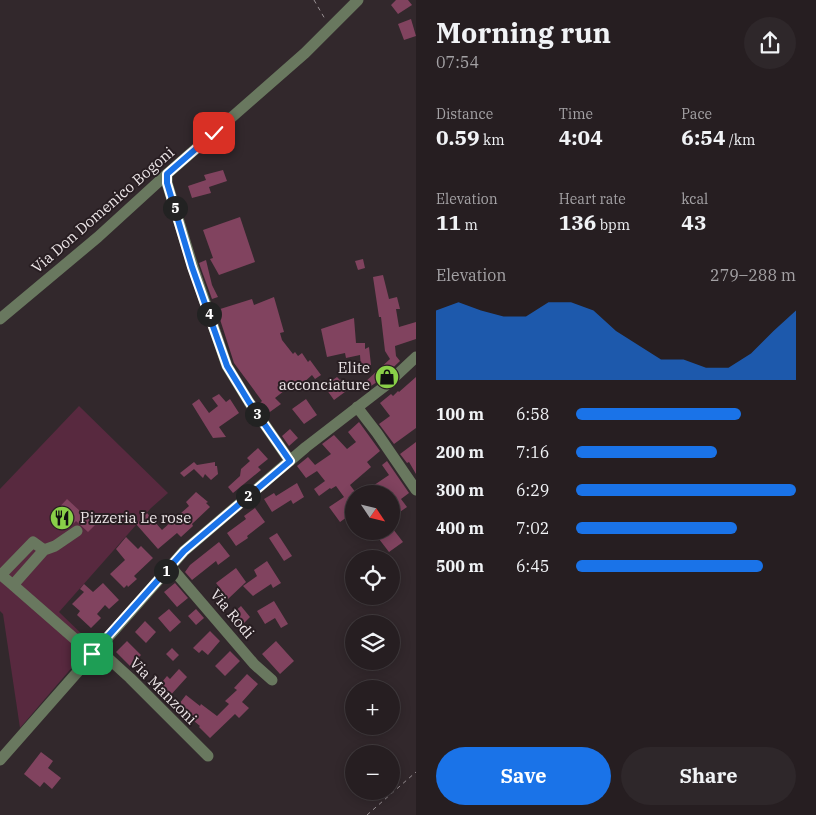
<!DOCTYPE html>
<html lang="en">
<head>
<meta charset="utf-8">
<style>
	body { margin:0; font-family:"IBM Plex Serif",serif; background:#2e272a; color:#f1f3f6; height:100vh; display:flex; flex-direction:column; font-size:19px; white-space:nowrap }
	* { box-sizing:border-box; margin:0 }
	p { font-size:16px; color:#a4a2a5 }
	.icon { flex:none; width:28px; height:28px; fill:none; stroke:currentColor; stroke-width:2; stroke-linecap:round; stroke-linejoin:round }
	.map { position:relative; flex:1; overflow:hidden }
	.details { display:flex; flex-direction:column; background:#261e21; width:400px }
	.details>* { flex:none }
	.needle { width:32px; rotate:125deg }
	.tools { position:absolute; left:345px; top:485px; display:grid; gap:10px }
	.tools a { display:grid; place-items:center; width:55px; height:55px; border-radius:50%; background:#261e21; box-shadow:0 2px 12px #0003,0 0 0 1px #423c3f; font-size:25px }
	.pin { position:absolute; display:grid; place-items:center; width:42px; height:42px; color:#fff; margin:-21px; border-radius:10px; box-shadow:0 2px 8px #0006 }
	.km { position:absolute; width:25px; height:25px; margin:-12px; border-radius:50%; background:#222; color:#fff; font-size:14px; line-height:25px; text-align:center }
	.round { display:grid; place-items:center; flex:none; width:52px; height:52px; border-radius:26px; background:#2e272a }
	.summary { display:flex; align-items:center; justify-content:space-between; height:85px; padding:0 20px }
	h1 { font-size:28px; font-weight:700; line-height:38px }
	.stats { display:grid; grid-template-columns:repeat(3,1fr); gap:8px; height:85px; padding:5px 20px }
	.stats div { display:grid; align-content:center }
	.stats b { font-size:21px; font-weight:700 }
	.stats small { font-size:14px; font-weight:400 }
	.stats p { font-size:14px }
	.chart { height:140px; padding:10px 20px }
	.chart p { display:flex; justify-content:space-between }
	.chart svg { width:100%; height:90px; margin-top:5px; fill:#1a73e8; opacity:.7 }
	.button { display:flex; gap:10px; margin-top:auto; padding:10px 20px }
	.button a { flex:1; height:58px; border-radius:30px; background:#1a73e8; color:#fff; font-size:20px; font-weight:700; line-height:58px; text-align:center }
	.button a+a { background:#2e272a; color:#f1f3f6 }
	ul { padding:0 20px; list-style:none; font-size:16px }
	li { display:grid; grid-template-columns:80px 60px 1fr; align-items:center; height:38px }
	li i { height:12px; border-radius:6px; background:#1a73e8 }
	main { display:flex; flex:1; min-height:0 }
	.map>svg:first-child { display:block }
</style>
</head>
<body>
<main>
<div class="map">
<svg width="416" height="815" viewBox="0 0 416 815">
	<rect width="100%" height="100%" fill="#32282c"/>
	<path fill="#58293f" d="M79 406 168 493 151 508 59 612 92 644 20 728 3 614 0 611V489Z"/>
	<path fill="#81435f" d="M396 0H408L412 5 398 14 391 5Z
		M411 19 416 36 404 40 398 24Z
		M223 170 227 181 209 187 211 193 192 198 188 186 206 180 204 175Z
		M240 217 255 262 219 275 210 259 213 258 203 230Z
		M363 259 365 268 358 270 355 261Z
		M206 260 212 285 218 297 212 299 199 263Z
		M383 275 389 299 397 297 400 309H396L399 327 416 322V339L395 346 396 356 400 361 380 380 368 388 364 383 390 359 385 351 381 317H379L373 277Z
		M274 297 284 332 280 333 282 340 293 354 295 352 298 356 302 353 308 362 310 360 321 375 315 379 312 375 302 384 298 380 275 398 281 404 267 414 259 404 262 401 234 363 217 310 252 299 254 305Z
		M354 318 356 343H365V349L369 347 371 365 361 368 360 355 346 358 345 353 327 357 321 329Z
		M337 377 340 380 342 379 349 389 334 400 324 386Z
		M416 377V428L394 444 379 424 390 416 380 403 391 394 393 396 398 391 399 392Z
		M219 394 226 402 230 399 239 413 219 427 226 437 213 438 192 404 199 399 209 413 218 406 212 398Z
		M306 399 317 415 304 424 292 409Z
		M359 422 380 451 367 462 371 467 350 485 356 493 354 494V512L340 522 329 507 344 497 336 486 331 489 330 488 319 496 314 489 325 481 317 471 306 478 297 466 308 457 315 465 331 454 322 444 334 435 347 449 356 442 348 432Z
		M290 429 298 438 289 446 282 436Z
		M416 442V474L409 462 407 463 400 454Z
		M258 448 268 459 258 467 261 470 233 493 228 487 240 476 241 469 250 461 247 458Z
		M387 461 409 493 401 499 407 507 397 514 392 505 394 504 391 501V494H387L385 491 381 494H361L389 475 382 465Z
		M194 462 197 465 215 462V466H217L218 474 211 480 205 474 203 478 194 469 184 477 180 473Z
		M297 483 304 497 293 504 291 500 272 512 264 499 274 493 276 496Z
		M196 492 208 502 206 503 210 507 192 524 193 526 181 537 177 533 158 549 136 524 147 513 162 530 189 506 186 502Z
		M67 499 95 525 88 532 76 521 70 527 67 524 64 527 52 515Z
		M255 508 265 522 247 536 248 538 236 546 227 533 246 519 244 516Z
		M393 529 403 542 389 552 379 539Z
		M277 533 292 556 284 561 269 538Z
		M126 537 138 549 141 546 153 558 134 576 137 579 128 587 127 585 124 588 110 574 125 560 116 549Z
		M219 542 230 556 218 565 216 561 192 580 185 572 190 565Z
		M267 561 281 583 273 588 271 584 253 596 243 586 257 576 254 570Z
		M236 568 246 582 228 599 216 583Z
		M103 583 119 600 109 609 105 605 97 614 101 618 91 628 77 615 80 611 72 604 84 592 80 589 84 584 93 592Z
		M175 583 188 598 177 607 164 592Z
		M274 601 288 624 281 628 275 618 265 624 257 611Z
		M241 606 250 617 240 627 231 615Z
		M169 609 181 622 170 632 158 618Z
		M196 609 204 618 196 625 188 616Z
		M145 621 156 632 146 643 135 632Z
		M210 631 220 641 208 655 202 650 199 653 193 648Z
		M127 641 141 655 138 658 145 664 141 668 134 662 130 666 116 652Z
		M276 641 294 661 280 674 262 654Z
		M172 648 179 655 173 661 166 654Z
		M230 651 240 661 225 676 215 666Z
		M179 669 187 677 168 698 157 688 167 676 170 679Z
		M247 674 258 684 242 702 249 708 239 718 235 714 210 738 199 727 200 726 183 712 185 710 179 704 186 695 200 706 201 704 217 716 229 704 225 701 237 690 234 688Z
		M41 752 53 761 48 768 61 778 52 789 44 782 40 787 24 774Z"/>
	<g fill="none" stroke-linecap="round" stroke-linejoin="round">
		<path stroke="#978f92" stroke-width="1" stroke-dasharray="4 4" stroke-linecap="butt" d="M314 0 325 19
			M367 815 416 772"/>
		<path stroke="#69785f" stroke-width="11" d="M167 174V183L193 267 227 366 249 402 290 461
			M0 319 98 237 167 174 305 53 358 0
			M357 407 377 433 416 490
			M44 550 55 546 77 531
			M170 566 254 664 272 680
			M13 585 1 575 33 542 44 550 13 585 92 654
			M97 648 130 678 208 756
			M0 760 184 551 306 447 385 386 416 357"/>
	</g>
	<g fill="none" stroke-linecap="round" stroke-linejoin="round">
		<g stroke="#fff" stroke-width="10">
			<path id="route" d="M92 654 184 551 290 461 249 402 227 366 192 267 167 183V174L214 133"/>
		</g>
		<use href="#route" stroke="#1a73e8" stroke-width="6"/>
	</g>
	<defs>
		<g id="shop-disc" transform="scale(1.25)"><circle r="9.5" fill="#89cf48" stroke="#281e22"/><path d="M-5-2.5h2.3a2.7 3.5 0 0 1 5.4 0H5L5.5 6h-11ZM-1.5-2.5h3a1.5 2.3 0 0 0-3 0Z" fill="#111"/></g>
		<g id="restaurant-disc" transform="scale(1.25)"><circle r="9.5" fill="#89cf48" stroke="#281e22"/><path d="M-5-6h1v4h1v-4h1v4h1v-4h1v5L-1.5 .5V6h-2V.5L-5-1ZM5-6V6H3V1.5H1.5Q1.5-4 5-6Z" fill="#111"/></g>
	</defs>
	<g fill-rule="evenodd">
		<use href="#shop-disc" x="387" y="377"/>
		<use href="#restaurant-disc" x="62" y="518"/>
	</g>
	<g text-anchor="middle" stroke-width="4" stroke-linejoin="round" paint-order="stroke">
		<g font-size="15" fill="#ece5e7" stroke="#281e22">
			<text transform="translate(103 210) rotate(-41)" y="5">Via Don Domenico Bogoni</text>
			<text transform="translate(232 614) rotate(50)" y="5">Via Rodi</text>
			<text transform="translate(163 691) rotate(45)" y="5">Via Manzoni</text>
		</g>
		<g font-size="15" fill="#ece5e7" stroke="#281e22" text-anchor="end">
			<text x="370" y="373">Elite<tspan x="370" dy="17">acconciature</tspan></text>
			<text x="80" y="523" text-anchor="start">Pizzeria Le rose</text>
		</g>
	</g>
</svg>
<div class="tools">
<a><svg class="needle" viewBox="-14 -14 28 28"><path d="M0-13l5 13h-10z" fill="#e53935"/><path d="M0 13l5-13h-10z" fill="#a4a2a5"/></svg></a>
<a><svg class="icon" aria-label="locate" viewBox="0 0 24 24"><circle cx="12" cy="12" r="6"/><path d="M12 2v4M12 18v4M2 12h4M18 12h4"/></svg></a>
<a><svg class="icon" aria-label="layers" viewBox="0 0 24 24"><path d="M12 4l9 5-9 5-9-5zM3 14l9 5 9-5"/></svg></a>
<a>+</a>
<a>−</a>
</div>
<div class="pin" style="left:92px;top:654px;background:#1e9e55"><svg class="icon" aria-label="arrive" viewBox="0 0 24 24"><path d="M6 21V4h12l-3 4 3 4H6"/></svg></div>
<div class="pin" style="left:214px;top:133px;background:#d93025"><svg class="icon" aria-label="check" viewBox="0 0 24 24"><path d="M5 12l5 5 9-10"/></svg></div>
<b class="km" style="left:166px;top:571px">1</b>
<b class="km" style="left:248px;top:496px">2</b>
<b class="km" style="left:257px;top:414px">3</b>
<b class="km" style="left:209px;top:314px">4</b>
<b class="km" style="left:175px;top:208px">5</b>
</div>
<section class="details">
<div class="summary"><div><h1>Morning run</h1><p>07:54</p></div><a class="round"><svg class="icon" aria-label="share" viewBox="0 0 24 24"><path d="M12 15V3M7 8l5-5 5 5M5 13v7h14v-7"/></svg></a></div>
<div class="stats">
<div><p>Distance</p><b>0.59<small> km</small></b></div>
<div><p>Time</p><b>4:04</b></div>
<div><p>Pace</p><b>6:54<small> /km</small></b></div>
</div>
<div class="stats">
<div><p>Elevation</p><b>11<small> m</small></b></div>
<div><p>Heart rate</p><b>136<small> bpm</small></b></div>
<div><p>kcal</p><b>43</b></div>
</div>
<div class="chart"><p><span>Elevation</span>279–288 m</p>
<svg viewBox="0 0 160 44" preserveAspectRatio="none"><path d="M0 44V10L10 6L20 10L30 13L40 13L50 6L60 6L70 10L80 20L90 27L100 34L110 34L120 38L130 38L140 31L150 20L160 10V44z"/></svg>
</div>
<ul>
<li><b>100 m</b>6:58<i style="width:75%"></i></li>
<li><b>200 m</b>7:16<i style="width:64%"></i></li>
<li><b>300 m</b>6:29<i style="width:100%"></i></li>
<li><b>400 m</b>7:02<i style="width:73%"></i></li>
<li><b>500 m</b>6:45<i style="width:85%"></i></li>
</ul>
<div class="button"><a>Save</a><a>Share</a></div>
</section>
</main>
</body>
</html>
